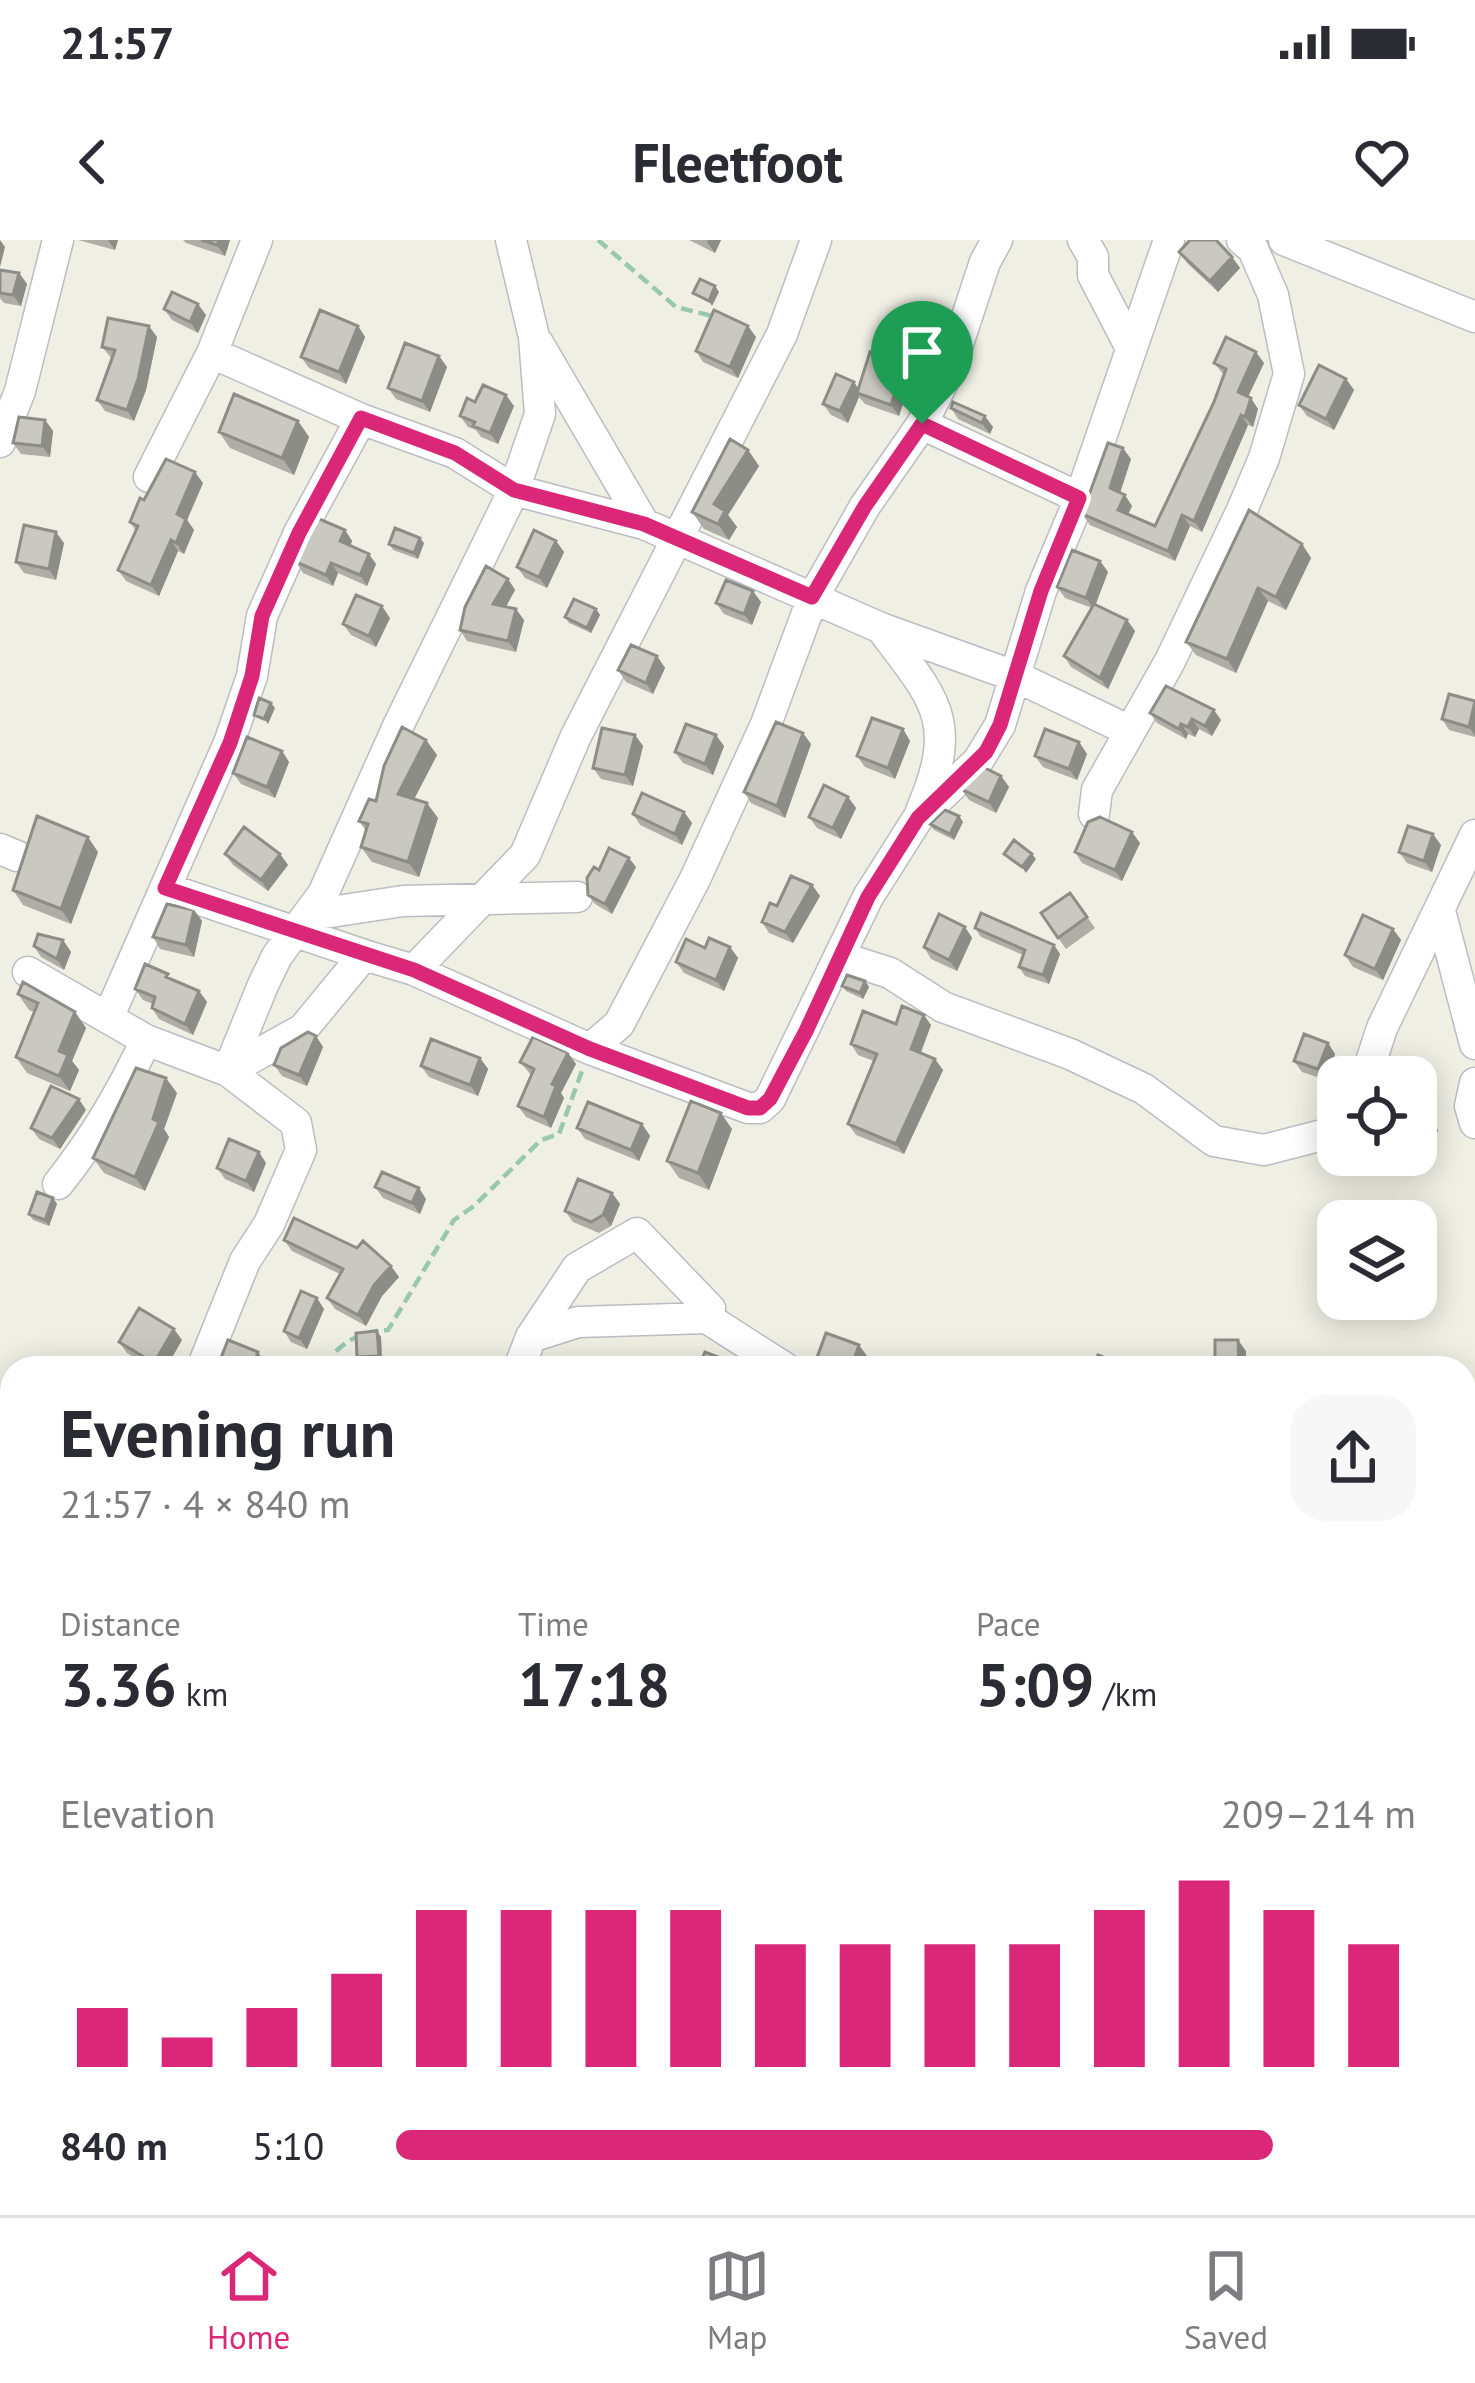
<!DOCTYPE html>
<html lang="en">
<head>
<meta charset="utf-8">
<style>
	body { margin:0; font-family:"PT Sans",sans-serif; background:#f7f7f7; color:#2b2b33; height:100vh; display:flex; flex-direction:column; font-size:45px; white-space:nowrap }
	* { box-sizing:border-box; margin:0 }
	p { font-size:39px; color:#7c7c81 }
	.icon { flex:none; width:66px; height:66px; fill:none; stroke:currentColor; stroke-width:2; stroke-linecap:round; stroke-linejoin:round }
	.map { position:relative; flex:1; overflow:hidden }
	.drawer { position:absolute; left:0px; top:1116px; width:1476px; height:861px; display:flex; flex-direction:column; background:#fff; border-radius:36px 36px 0 0; box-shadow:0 6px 30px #0003 }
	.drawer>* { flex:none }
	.fabs { position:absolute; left:1317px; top:816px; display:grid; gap:24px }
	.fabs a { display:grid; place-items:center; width:120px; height:120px; border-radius:24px; background:#fff; box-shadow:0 6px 30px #0003; font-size:60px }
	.pin { position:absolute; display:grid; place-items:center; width:102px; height:102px; color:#fff; margin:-123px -51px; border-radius:50% 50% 50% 0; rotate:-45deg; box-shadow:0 0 12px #0007 }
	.pin .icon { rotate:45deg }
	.round { display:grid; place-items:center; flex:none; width:126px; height:126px; border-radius:36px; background:#f7f7f7 }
	.summary { display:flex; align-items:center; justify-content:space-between; height:204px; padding:0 60px }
	h1 { font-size:66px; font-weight:600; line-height:90px }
	.stats { display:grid; grid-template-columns:repeat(3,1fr); gap:18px; height:204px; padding:12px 60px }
	.stats div { display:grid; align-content:center }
	.stats b { font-size:60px; font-weight:600 }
	.stats small { font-size:33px; font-weight:400 }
	.stats p { font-size:33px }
	.chart { height:336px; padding:24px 60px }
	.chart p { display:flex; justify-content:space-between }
	.chart svg { width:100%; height:216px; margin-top:12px; stroke:#db2777; stroke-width:6 }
	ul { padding:0 60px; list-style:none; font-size:39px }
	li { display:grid; grid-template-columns:192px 144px 1fr; align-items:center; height:90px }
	li i { height:30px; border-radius:15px; background:#db2777 }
	.status { display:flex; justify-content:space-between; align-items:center; height:84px; padding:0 60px; background:#fff; direction:ltr }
	.status svg { height:33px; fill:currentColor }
	header { display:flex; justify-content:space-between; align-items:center; height:156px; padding:0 60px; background:#fff; font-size:54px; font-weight:600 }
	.dock { display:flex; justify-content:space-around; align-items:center; height:168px; border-top:3px solid #e1e1e2; background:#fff; font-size:33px; color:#7c7c81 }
	.dock a { display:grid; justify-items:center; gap:6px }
	.dock .selected { color:#db2777 }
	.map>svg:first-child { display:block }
</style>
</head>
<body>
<div class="status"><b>21:57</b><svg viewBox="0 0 49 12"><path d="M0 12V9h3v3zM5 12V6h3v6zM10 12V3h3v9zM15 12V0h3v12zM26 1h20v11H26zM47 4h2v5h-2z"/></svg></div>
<header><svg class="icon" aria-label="back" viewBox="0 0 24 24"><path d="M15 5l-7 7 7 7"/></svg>Fleetfoot<svg class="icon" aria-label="heart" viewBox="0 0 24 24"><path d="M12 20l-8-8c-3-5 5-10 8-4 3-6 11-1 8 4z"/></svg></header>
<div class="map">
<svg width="1475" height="1975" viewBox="0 0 1475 1975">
	<rect width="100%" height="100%" fill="#efefe4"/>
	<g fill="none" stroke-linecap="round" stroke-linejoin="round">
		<g stroke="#bcbdc3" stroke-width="33">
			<path id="minor" d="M257 0 212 113 361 179 455 213 514 250 644 284 881 388 1017 437 1130 491
				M1083 0 1093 17V35L1130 106
				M1284 0 1475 77
				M538 103 644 284
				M922 184 1080 258
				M0 202 20 151 58 0
				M149 237 212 113
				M881 388C935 460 960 480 921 571
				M1094 574 1097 550 1170 421 1242 270 1264 218 1289 134 1273 55 1253 9 1242 0
				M0 609 17 616
				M165 648 364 715
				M1440 671 1475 804
				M311 675 403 661 577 657
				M840 717 890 733 943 767 1070 814 1144 849 1214 901 1264 910 1338 891
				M414 730 525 615 576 496 782 94 816 0
				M28 732 146 800 228 831 263 745 277 716 323 654 399 484 514 250 540 174 534 97 511 0
				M108 778 229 503 252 436 262 376 299 293 361 179
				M590 809 619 784 695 639 766 484 813 357 865 266 922 184 950 128 985 22 997 0
				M1366 837 1382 788 1475 595
				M1475 843 1470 866 1475 883
				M58 944C94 899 122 852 146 800
				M531 1097 577 1028 637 993 710 1069 707 1078
				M202 1128 245 1021 269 984 301 910 296 883 228 831 303 789 364 715 414 730 590 809 748 868H760L770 859 868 657 918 578 978 521 1000 485 1041 351 1080 258 1169 0
				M519 1128 531 1097 578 1082 707 1078 785 1128
				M0 1348 12 1347
				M0 1570 12 1553
				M0 1707 12 1713
				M1464 1815H1475
				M383 1965 385 1975
				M503 1965 519 1975
				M7 1975 12 1965
				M198 1975 204 1965
				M422 1975 427 1965
				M847 1975 852 1965
				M1355 1975 1359 1965"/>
		</g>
		<path stroke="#99c8af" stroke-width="4.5" stroke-dasharray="12 6" stroke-linecap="butt" d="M598 0 676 67 716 77
			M338 1128 334 1113C351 1097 365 1091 388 1090L454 980 474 966 541 900 559 894 582 831"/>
		<use href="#minor" stroke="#fff" stroke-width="30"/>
	</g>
	<path fill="#aeada6" d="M78 0H118L115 10Z
		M183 0H230L225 16 186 3Z
		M689 0H721L715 13Z
		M1179 12 1232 17 1240 28 1218 52 1187 23Z
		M0 30 19 33 27 44 21 66 4 63 0 58Z
		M164 69 206 75 198 93 172 80Z
		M358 86 365 97 346 144 309 128 301 117Z
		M157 97 146 150 134 181 105 171 97 160 112 119 102 107Z
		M756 97 738 138 703 122 696 111Z
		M439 116 447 127 430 172 396 159 388 148Z
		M1214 123H1264L1248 157 1258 169 1253 187 1248 185 1202 292 1190 286 1175 321 1090 285 1082 274 1131 219 1120 253 1132 266 1128 274 1155 286 1214 162 1224 135Z
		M912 135 899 176 865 164 859 157 848 183 831 175 823 164 854 142 858 148Z
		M1346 139 1354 150 1334 190 1307 176 1299 165Z
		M475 162 514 166 498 204 481 197 476 190 468 187 460 176Z
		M951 168 993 187 990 194 958 179Z
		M45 180 53 191 50 217 21 214 13 203Z
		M298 181 309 197 294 235 230 208 219 192Z
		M748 210 759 226 728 275 737 287 729 300 704 289 692 272Z
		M203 243 187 280 194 290 184 314 178 311 159 356 126 341 118 330 136 291 130 282 144 260Z
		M345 290 352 301 350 306 376 324 367 346 338 333 333 346 303 333 296 322Z
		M556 301 564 312 547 348 525 338 517 327Z
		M64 303 56 340 24 333 16 322Z
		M424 303 418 319 393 310 389 304Z
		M1302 304 1311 318 1286 370 1268 361 1236 433 1196 415 1186 402Z
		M1100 321 1108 332 1095 364 1127 380 1135 391 1108 449 1071 427 1064 416 1092 368 1065 358 1057 347Z
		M508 339 515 350 506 367 524 380 516 412 467 401 460 390Z
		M761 362 752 385 724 374 716 363Z
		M596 369 600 375 591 393 569 383 565 377Z
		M390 378 376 407 351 395 343 384Z
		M657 416 665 428 653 454 626 442 618 430Z
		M1475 461V497L1449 490 1442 479Z
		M1150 473 1221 480 1212 496 1199 489 1195 497 1188 494 1186 499 1157 483Z
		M903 489 910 501 895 539 865 527 857 516Z
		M635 495 643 506 633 546 601 539 593 528Z
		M426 500 437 515 414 559 438 578 419 637 372 622 361 607 366 591 359 581Z
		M1079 502 1087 514 1077 540 1043 527 1035 516Z
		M811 504 785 578 751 563 744 552Z
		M724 506 713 535 683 523 675 512Z
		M282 511 289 522 275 558 241 544 233 533Z
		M1001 536 1009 547 996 573 969 560 961 549Z
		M848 557 856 568 841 599 817 588 809 577Z
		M684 572 692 583 682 605 640 585 633 574Z
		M959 576 963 582 954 600 934 590 930 584Z
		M1140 603 1122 641 1082 623 1075 612Z
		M1441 605 1432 632 1407 623 1399 612Z
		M98 612 71 684 23 665 13 650Z
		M225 614H280L288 625 268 651 233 625Z
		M636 627 612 674 595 664 588 655 599 630Z
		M812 645 820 656 793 703 769 693 762 682 777 666Z
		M1070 653 1095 688 1066 709 1041 673Z
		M194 670 202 681 194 717 160 709 153 697Z
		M965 687 972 698 957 731 931 719 924 707Z
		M975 688 1054 705 1060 714 1049 744 1025 736 1019 727 1023 715 981 697Z
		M1393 689 1401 700 1383 740 1353 727 1345 715Z
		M63 700 71 712 64 730 41 717 34 706Z
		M730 707 738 718 724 751 684 733 676 722Z
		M171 739 199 751 207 762 193 795 159 779 152 768 153 764 143 760 135 749Z
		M865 741 869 747 863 759 846 751 842 746Z
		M18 754 75 772 86 788 72 821 79 830 70 851 27 833 16 817 34 772 29 770Z
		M896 784 931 785 921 813 943 830 904 914 856 895 848 884 874 821 858 815 851 804Z
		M316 796 323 807 307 846 282 836 274 825Z
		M1328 803 1335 814 1326 840 1302 832 1294 821Z
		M568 813 576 824 561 853 564 858 551 888 526 877 518 866 531 835 520 822Z
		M480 818 488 829 478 856 429 837 421 826Z
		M177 853 164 889 169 897 145 951 104 933 93 918Z
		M86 870 60 909 39 899 31 888Z
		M1416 873 1438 890 1428 916 1416 912Z
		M642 884 650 896 639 921 585 899 577 888Z
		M732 889 709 950 679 938 667 921Z
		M266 923 254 952 225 939 217 928Z
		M375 947 426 959 420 974 383 958Z
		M612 953 620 964 611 986 599 993 573 982 565 971Z
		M53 958 57 964 49 986 33 980 29 974Z
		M284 1000 391 1026 399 1037 382 1056 366 1086 335 1069 327 1058 340 1034 292 1011Z
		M324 1069 307 1109 291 1102 284 1091Z
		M377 1091 381 1097 382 1121 361 1123 357 1117Z
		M182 1100 166 1128H152L127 1113 119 1102Z
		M0 1352 12 1355V1424L0 1418Z
		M12 1552V1592L1 1577Z
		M12 1638V1691L0 1684V1663Z
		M12 1845V1908L0 1902V1848Z"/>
	<path fill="#8d8d87" d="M0 0 5 7 0 27Z
		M108 0H118L115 10Z
		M219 0H230L225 16 217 5Z
		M708 0H721L715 13 707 2Z
		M1232 17 1240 28 1218 52 1210 41Z
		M19 33 27 44 21 66 13 55Z
		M715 46 719 52 712 66 709 61Z
		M198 64 206 75 198 93 190 82Z
		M149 86 157 97 146 150 134 181 127 170Z
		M358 86 365 97 346 144 339 132Z
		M748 86 756 97 738 138 730 127Z
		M1256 112 1264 123 1245 163 1238 152Z
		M439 116 447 127 430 172 422 161Z
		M904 124 912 135 899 176 891 165Z
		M1346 139 1354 150 1334 190 1326 179Z
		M854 142 861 153H857L859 157 848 183 840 171Z
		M506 155 514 166 498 204 490 193Z
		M1251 158 1258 169 1253 187 1245 177Z
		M1241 175 1248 185 1202 292 1194 281Z
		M985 176 993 187 990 194 982 183Z
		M45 180 53 191 50 217 42 206Z
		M298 181 309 197 294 235 282 218Z
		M1123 208 1131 219 1118 259 1110 248Z
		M748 210 759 226 728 275 737 287 729 300 718 284 714 264Z
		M195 232 203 243 187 280 194 290 184 314 176 303 177 274Z
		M1125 255 1132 266 1125 281 1118 270Z
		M1182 275 1190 286 1175 321 1168 311Z
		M345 290 352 301 348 312 340 301Z
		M56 292 64 303 56 340 49 329Z
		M420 298 424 303 418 319 414 313Z
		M171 300 178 311 159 356 151 345Z
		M556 301 564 312 547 348 539 337Z
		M1302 304 1311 318 1286 370 1276 357Z
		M369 314 376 324 367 346 360 335Z
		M1100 321 1108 332 1094 369 1086 358Z
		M331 323 338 333 333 346 326 335Z
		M508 339 515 350 501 375 493 364Z
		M1258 348 1268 361 1236 433 1227 419Z
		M753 351 761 362 752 385 744 374Z
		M382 366 390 378 376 407 369 396Z
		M516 369 524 380 516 412 508 401Z
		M596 369 600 375 591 393 587 388Z
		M1127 380 1135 391 1108 449 1100 438Z
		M657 416 665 428 653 454 646 443Z
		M271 463 275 468 268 484 264 479Z
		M1475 465V496L1469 487Z
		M1214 470 1221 480 1212 496 1205 486Z
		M1192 479 1199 489 1195 497 1188 487Z
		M1181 484 1188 494 1186 499 1179 489Z
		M903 489 910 501 895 539 888 528Z
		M803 493 811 504 785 578 777 566Z
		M635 495 643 506 633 546 625 535Z
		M716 495 724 506 713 535 705 524Z
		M426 500 437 515 409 569 398 554Z
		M1079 502 1087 514 1077 540 1069 529Z
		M282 511 289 522 275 558 267 547Z
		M1001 536 1009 547 996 573 989 562Z
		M848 557 856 568 841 599 833 588Z
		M427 563 438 578 419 637 408 622Z
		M684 572 692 583 682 605 675 594Z
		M959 576 963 582 954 600 950 594Z
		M1132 592 1140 603 1122 641 1115 630Z
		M1433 594 1441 605 1432 632 1424 621Z
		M88 597 98 612 71 684 61 669Z
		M280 614 288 625 268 651 261 640Z
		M1032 614 1036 619 1026 633 1022 627Z
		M629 618 636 627 612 674 605 664Z
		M812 645 820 656 793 703 785 692Z
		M194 670 202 681 194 717 186 705Z
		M965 687 972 698 957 731 949 720Z
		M1393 689 1401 700 1383 740 1375 729Z
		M63 700 71 712 64 730 57 719Z
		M1054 705 1060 714 1049 744 1043 735Z
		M730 707 738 718 724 751 716 740Z
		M865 741 869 747 863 759 860 753Z
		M199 751 207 762 193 795 185 784Z
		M75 772 86 788 72 821 79 830 70 851 59 836V811Z
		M924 775 931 785 918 819 911 809Z
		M316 796 323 807 307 846 299 835Z
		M1328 803 1335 814 1326 840 1318 829Z
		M568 813 576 824 561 853 564 858 551 888 544 877 552 844Z
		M480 818 488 829 478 856 470 845Z
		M935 819 943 830 904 914 896 904Z
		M166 838 177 853 164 889 169 897 145 951 135 937Z
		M79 859 86 870 60 909 52 898Z
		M721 873 732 889 709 950 698 933Z
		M1430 879 1438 890 1428 916 1420 905Z
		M642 884 650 896 639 921 631 910Z
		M259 912 266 923 254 952 246 941Z
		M419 948 426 959 420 974 412 963Z
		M612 953 620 964 611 986 603 975Z
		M53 958 57 964 49 986 45 980Z
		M391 1026 399 1037 382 1056 366 1086 358 1075 374 1045Z
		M317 1058 324 1069 307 1109 299 1098Z
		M174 1089 182 1100 166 1128H158L154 1123Z
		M377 1091 381 1097 382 1121 379 1116Z
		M1238 1100 1246 1111V1128H1239Z
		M859 1105 867 1116 863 1128H851Z
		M258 1112 266 1124 264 1128H252Z
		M12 1279V1308L4 1328 0 1323V1309Z
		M12 1881V1908L4 1897Z"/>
	<path fill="#cac9c1" stroke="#8d8d87" stroke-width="3" d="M201 0H219L217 5Z
		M1190 0H1216L1232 17 1210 41 1179 12Z
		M0 30 19 33 13 55 0 53Z
		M700 39 715 46 709 61 693 53Z
		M172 52 198 64 190 82 164 69Z
		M320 70 358 86 339 132 301 117Z
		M714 70 748 86 730 127 696 111Z
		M108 78 149 86 138 139 127 170 97 160 115 110 102 107Z
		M1226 97 1256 112 1238 152 1251 158 1245 177 1241 175 1194 281 1182 275 1168 311 1082 274 1108 203 1123 208 1110 248 1125 255 1118 270 1155 286 1214 162 1226 129 1214 123Z
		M405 103 439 116 422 161 388 148Z
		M870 112 904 124 891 165 857 153Z
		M1319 125 1346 139 1326 179 1299 165Z
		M836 134 854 142 840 171 823 164Z
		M483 145 506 155 490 193 473 186 475 182 460 176 467 158 475 162Z
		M234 154 298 181 282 218 219 192Z
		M953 162 985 176 982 183 951 168Z
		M19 177 45 180 42 206 13 203Z
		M730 199 748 210 714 264 725 271 718 284 692 272Z
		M166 219 195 232 177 274 186 279 176 303 171 300 151 345 118 330 138 286 130 282 140 258 144 260Z
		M1249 270 1302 304 1276 357 1258 348 1227 419 1186 402Z
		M317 278 345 290 340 301 369 314 360 335 331 323 326 335 296 322Z
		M24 285 56 292 49 329 16 322Z
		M395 288 420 298 414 313 389 304Z
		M534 290 556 301 539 337 517 327Z
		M1072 310 1100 321 1086 358 1057 347Z
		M486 326 508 339 493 364 516 369 508 401 460 390 465 367Z
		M726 340 753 351 744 374 716 363Z
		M356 355 382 366 369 396 343 384Z
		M574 359 596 369 587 388 565 377Z
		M1094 364 1127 380 1100 438 1064 416Z
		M631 405 657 416 646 443 618 430Z
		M1166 446 1214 470 1205 486 1192 479 1188 487 1181 484 1179 489 1150 473Z
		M1449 454 1475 461 1469 487 1442 479Z
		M259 458 271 463 264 479 254 475Z
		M872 478 903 489 888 528 857 516Z
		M776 482 803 493 777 566 744 552Z
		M686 484 716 495 705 524 675 512Z
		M402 487 426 500 398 554 427 563 408 622 361 607 368 584 359 581 369 559 376 561 384 526Z
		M602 488 635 495 625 535 593 528Z
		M1045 489 1079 502 1069 529 1035 516Z
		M247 497 282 511 267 547 233 533Z
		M981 526 1001 536 989 562 961 549Z
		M824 545 848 557 833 588 809 577Z
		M642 553 684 572 675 594 633 574Z
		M945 570 959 576 950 594 930 584Z
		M37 576 88 597 61 669 13 650Z
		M1100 577 1132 592 1115 630 1075 612 1088 582Z
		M1408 586 1433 594 1424 621 1399 612Z
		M244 587 280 614 261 640 225 614Z
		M1014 600 1032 614 1022 627 1004 614Z
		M609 608 629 618 605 664 588 655 587 638 594 627 599 630Z
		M791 636 812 645 785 692 762 682 770 663 777 666Z
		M1070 653 1087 677 1058 698 1041 673Z
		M167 664 194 670 186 705 153 697Z
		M981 673 1054 705 1043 735 1019 727 1025 710 975 688Z
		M939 674 965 687 949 720 924 707Z
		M1363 675 1393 689 1375 729 1345 715Z
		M38 694 63 700 57 719 34 706Z
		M709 698 730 707 716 740 676 722 686 699 705 708Z
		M145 724 168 734 166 737 199 751 185 784 152 768 155 757 135 749Z
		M847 735 865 741 860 753 842 746Z
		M23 742 75 772 59 811 68 815 59 836 16 817 38 763 18 754Z
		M902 766 924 775 911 809 935 819 896 904 848 884 877 814 851 804 863 771 896 784Z
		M308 792 316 796 299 835 274 825 281 808Z
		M1304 794 1328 803 1318 829 1294 821Z
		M533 797 568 813 552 844 556 846 544 877 518 866 534 829 520 822Z
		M431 799 480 818 470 845 421 826Z
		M136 828 166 838 153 879 159 882 135 937 93 918Z
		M51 846 79 859 52 898 31 888Z
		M691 861 721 873 698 933 667 921Z
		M588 862 642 884 631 910 577 888Z
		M1416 873 1430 879 1420 905 1416 903Z
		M229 899 259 912 246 941 217 928Z
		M382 932 419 948 412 963 375 947Z
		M578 939 612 953 603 975 591 982 565 971Z
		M37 952 53 958 45 980 29 974Z
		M294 978 357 1008 363 1001 391 1026 374 1045 358 1075 327 1058 343 1029 284 1000Z
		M301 1051 317 1058 299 1098 284 1091Z
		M139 1068 174 1089 154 1123 119 1102Z
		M377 1091 379 1116 357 1117 356 1093Z
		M826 1093 859 1105 851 1128H829L815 1123Z
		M228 1100 258 1112 252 1128H217Z
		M1215 1100H1238L1239 1128H1215Z
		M705 1112 738 1125 739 1120 756 1128H698Z
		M1098 1115 1118 1123 1116 1128H1092Z
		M0 1222 12 1227V1279L0 1309Z
		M1 1350 12 1355V1413L0 1407Z
		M12 1552V1582L1 1577Z
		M12 1638V1684L0 1678V1663Z
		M4 1840 12 1845V1881L4 1897 0 1895V1848Z
		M165 1965H177L175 1973Z
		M429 1965H468L474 1968 471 1975H425Z
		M1248 1965H1283L1293 1970 1291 1975H1243Z"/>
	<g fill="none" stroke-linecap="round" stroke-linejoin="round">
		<g stroke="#fff" stroke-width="24">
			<path id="route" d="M361 178 455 213 514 250 644 284 812 357 865 266 922 184 1079 258 1041 351 1000 485 986 512 918 578 868 657 806 791 770 859 760 868H748L590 809 414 730 165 648 230 503 252 436 262 376 299 293Z"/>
		</g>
		<use href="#route" stroke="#db2777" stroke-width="15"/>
	</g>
</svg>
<div class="fabs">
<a><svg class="icon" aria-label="locate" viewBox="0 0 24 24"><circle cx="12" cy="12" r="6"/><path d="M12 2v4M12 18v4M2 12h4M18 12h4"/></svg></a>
<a><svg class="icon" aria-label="layers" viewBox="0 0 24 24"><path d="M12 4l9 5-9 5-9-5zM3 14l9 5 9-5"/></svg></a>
</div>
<div class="pin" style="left:922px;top:184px;background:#1e9e55"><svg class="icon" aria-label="arrive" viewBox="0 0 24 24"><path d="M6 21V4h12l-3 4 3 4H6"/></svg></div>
<section class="drawer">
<div class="summary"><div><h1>Evening run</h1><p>21:57 · 4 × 840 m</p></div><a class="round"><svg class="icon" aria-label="share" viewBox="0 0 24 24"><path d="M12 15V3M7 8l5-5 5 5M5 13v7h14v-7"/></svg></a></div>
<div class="stats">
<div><p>Distance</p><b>3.36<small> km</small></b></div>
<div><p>Time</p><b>17:18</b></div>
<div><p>Pace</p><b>5:09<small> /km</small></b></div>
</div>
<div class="chart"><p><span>Elevation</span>209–214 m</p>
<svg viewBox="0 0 160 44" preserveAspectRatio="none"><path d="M5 44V32M15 44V38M25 44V32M35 44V25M45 44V12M55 44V12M65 44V12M75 44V12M85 44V19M95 44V19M105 44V19M115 44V19M125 44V12M135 44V6M145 44V12M155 44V19"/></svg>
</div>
<ul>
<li><b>840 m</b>5:10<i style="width:86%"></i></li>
</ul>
</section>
</div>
<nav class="dock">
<a class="selected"><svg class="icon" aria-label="home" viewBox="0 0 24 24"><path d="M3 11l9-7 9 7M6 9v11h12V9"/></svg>Home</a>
<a><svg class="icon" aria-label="map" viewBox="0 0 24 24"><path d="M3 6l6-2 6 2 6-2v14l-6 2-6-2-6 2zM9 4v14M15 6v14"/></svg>Map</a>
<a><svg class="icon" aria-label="saved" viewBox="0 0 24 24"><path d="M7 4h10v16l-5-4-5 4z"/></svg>Saved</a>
</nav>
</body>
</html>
